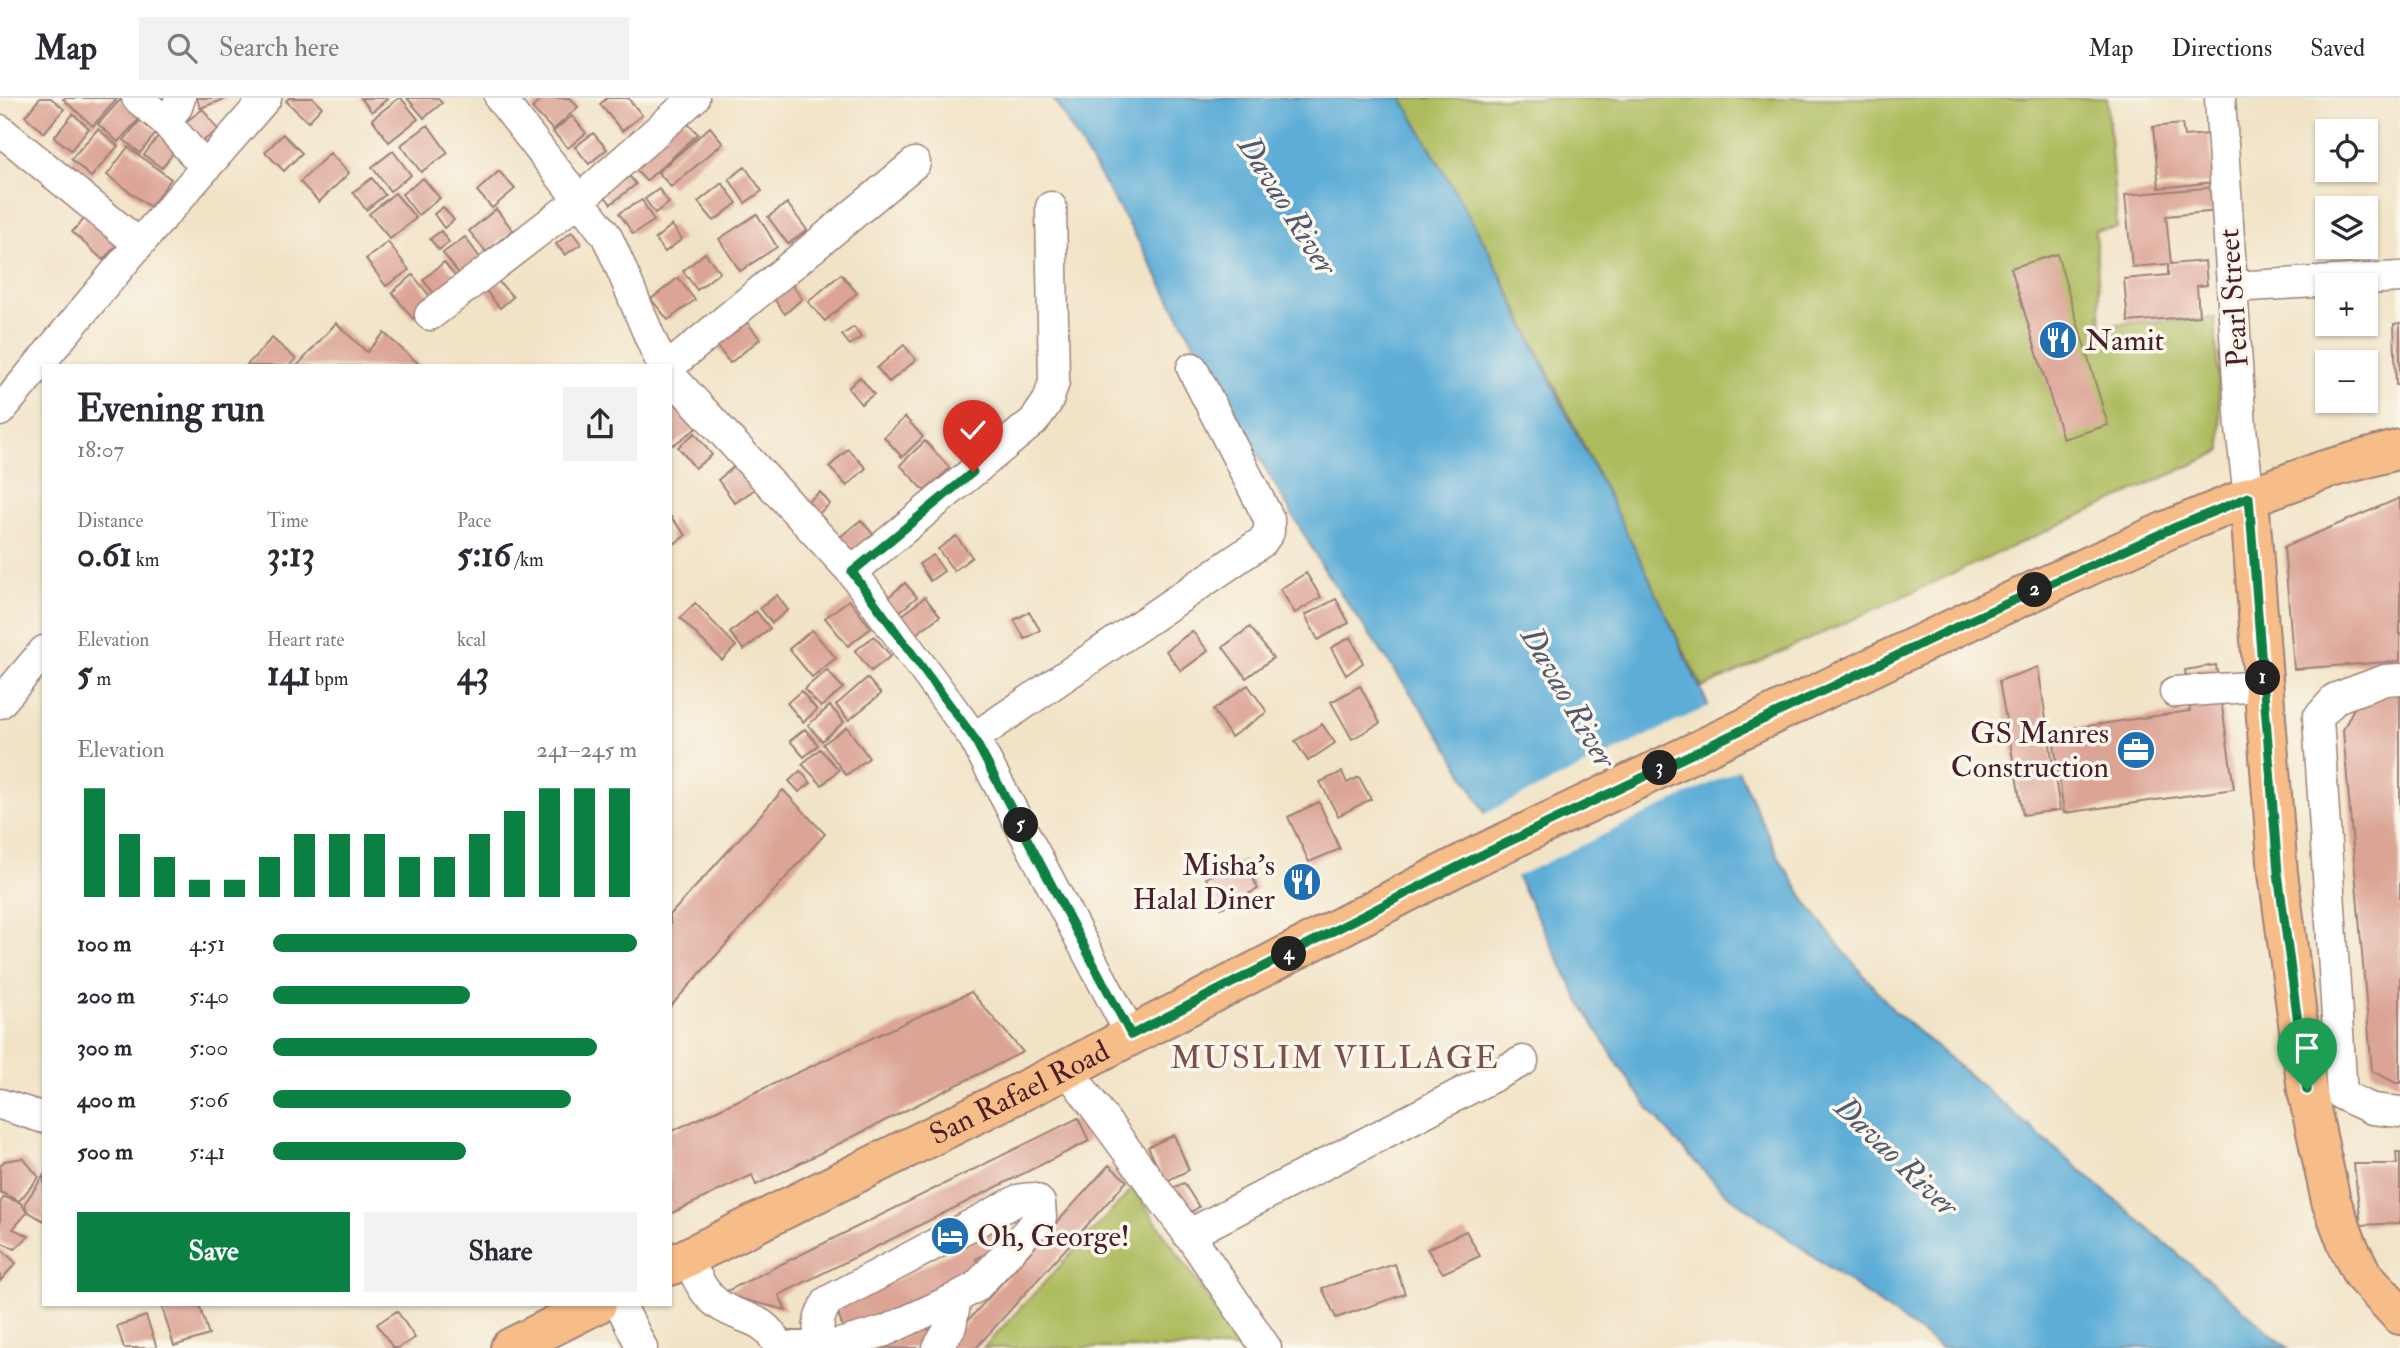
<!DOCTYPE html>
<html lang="en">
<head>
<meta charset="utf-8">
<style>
	body { margin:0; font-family:"IM FELL Double Pica",serif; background:#f2f2f3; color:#2b2b33; height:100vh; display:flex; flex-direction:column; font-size:26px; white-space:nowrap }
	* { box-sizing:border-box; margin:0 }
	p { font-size:23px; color:#7c7c81 }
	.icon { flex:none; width:38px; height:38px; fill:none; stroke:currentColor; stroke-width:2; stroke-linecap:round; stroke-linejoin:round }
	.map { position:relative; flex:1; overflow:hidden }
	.panel { position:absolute; left:42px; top:266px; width:630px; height:942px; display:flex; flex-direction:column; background:#fff; border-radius:0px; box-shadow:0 2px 5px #0004 }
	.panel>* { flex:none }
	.controls { position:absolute; left:2315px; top:21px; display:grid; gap:14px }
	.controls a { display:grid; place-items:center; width:63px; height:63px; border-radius:0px; background:#fff; box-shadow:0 2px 5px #0004; font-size:35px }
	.pin { position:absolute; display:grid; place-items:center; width:60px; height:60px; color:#fff; margin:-72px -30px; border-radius:50% 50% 50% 0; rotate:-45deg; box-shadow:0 0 7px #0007 }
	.pin .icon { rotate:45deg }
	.km { position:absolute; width:35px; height:35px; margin:-18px; border-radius:50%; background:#222; color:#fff; font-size:19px; line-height:35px; text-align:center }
	.round { display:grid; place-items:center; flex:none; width:74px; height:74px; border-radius:0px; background:#f2f2f3 }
	.headline { display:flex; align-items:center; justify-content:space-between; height:119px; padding:0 35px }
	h1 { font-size:38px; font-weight:700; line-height:52px }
	.figures { display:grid; grid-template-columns:repeat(3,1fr); gap:10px; height:119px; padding:7px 35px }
	.figures div { display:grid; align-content:center }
	.figures b { font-size:35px; font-weight:700 }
	.figures small { font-size:19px; font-weight:400 }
	.figures p { font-size:19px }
	.chart { height:196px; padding:14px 35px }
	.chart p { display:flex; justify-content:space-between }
	.chart svg { width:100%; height:126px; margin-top:7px; stroke:#0b8043; stroke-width:6 }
	.primary-button { display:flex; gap:14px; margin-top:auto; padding:14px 35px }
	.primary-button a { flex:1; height:80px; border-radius:0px; background:#0b8043; color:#fff; font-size:28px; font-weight:700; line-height:80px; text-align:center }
	.primary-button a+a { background:#f2f2f3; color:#2b2b33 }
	ul { padding:0 35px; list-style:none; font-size:23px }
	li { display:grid; grid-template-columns:112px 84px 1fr; align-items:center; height:52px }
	li i { height:18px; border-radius:9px; background:#0b8043 }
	header { display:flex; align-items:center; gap:42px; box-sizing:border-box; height:98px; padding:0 35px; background:#fff; border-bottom:2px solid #e1e1e2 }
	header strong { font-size:33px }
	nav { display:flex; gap:38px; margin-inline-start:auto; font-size:24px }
	.search { width:490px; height:63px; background:#f2f2f3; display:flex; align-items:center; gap:18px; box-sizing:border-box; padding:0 24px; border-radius:0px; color:#7c7c81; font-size:26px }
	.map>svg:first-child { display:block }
</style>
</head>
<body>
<header>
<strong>Map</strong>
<div class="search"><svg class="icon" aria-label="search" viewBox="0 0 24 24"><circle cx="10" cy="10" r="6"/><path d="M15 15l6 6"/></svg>Search here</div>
<nav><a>Map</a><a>Directions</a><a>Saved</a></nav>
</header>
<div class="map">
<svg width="2400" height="1250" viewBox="0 0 2400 1250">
	<rect width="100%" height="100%" fill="#fbf7ec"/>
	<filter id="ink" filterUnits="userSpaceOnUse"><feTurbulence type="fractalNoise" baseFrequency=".0143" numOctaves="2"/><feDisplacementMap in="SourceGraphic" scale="14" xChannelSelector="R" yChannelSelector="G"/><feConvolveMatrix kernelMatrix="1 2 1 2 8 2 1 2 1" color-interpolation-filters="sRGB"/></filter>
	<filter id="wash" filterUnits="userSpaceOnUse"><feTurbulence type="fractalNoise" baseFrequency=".00686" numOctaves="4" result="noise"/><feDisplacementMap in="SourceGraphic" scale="28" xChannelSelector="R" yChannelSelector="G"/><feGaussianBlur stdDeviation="1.57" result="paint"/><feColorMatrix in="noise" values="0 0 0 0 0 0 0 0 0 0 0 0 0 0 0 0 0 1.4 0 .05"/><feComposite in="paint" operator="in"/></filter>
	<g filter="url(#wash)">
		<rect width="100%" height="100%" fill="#f1e3c6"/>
		<path fill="#adbb5d" stroke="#7c6d44" stroke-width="2" d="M1402 0H2107L2117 130 2095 132 2101 227 2215 220 2222 353 1702 590 1489 153Z
			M1133 1090 1242 1250H983Z"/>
		<path fill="#5dadd7" stroke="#546681" stroke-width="2" d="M1053 0H1402L1489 153 1564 311 1643 467 1779 760 1807 805 1835 843 1893 912 2288 1250H1941L1723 1093 1682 1050 1650 1012 1619 968 1580 904 1481 707 1445 644 1325 473 1207 269 1135 137Z"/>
		<path fill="#f1e3c6" d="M1713 606 1742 670 1514 780 1482 717Z"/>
		<g id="blocks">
			<path fill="#dca495" d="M40 0H51L64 11 44 35 25 18Z
				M65 0H116L117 1 93 28 63 1Z
				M197 0H228L200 10Z
				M289 0H313L322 9 308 24 286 3Z
				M361 0H388L372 14Z
				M399 0H401L418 21 389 44 372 21Z
				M407 0H437L442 5 424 20Z
				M543 0H570L578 9 553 32 532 10Z
				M607 0H628L642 17 622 33 600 6Z
				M120 2 140 20 118 44 98 26Z
				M203 11 218 32 196 48 180 28Z
				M73 16 89 30 71 52 54 39Z
				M679 17 698 36 646 83 628 64Z
				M572 18 586 35 568 50 553 34Z
				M141 21 157 34 140 55 124 42Z
				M2182 26 2184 38 2209 36 2214 84 2159 90 2153 29Z
				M428 27 448 55 421 74 401 47Z
				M710 29 723 45 671 89 658 74Z
				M98 31 118 48 91 79 71 61Z
				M593 35 607 51 589 66 575 49Z
				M283 36 302 55 284 73 265 54Z
				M159 37 177 50 162 70 144 57Z
				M128 49 171 81 150 109 107 77Z
				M393 53 411 77 390 93 372 69Z
				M330 55 349 75 319 104 300 84Z
				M622 69 636 86 611 106 597 88Z
				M745 69 762 93 745 105 729 81Z
				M499 73 515 91 492 110 477 93Z
				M372 80 385 97 366 112 353 94Z
				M423 80 440 100 418 117 402 96Z
				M722 85 737 105 714 123 698 104Z
				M2217 89 2219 113 2166 118 2171 166 2205 163 2207 187 2197 188 2199 218 2128 224 2124 181 2168 177V166L2132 169 2125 97Z
				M659 91 669 105 655 115 645 101Z
				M395 95 416 120 390 141 369 116Z
				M642 102 654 123 633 136 619 115Z
				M787 105 807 132 788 146 768 119Z
				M443 109 454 122 444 130 434 116Z
				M496 111 513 132 486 154 469 133Z
				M89 116 120 143 103 162 72 134Z
				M757 116 777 149 740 173 719 141Z
				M672 127 682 141 665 154 655 141Z
				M441 133 449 144 439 152 430 141Z
				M572 134 581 146 565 157 556 146Z
				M465 139 481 161 460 177 443 155Z
				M388 144 409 172 386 188 366 161Z
				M705 155 720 174 697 192 683 173Z
				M2057 156 2108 327 2063 341 2011 170Z
				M444 164 459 183 438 200 423 182Z
				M841 176 857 195 825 223 808 204Z
				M413 177 435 205 413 221 392 194Z
				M787 179 802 201 785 216 769 194Z
				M678 180 695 202 668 222 651 201Z
				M498 183 513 199 500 210 486 193Z
				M740 215 760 241 730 265 712 242Z
				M336 225 367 254 384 235 421 268H297Z
				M2400 225V287H2396L2394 226Z
				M854 229 861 239 850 247 842 237Z
				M272 240 296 261 290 268H246Z
				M904 247 916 262 889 284 877 270Z
				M860 279 874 296 861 306 848 290Z
				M670 298 704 325 673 347 670 344Z
				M905 319 923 339 902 359 884 339Z
				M695 335 712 357 695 370 678 349Z
				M925 343 950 370 925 393 900 367Z
				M848 351 866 370 847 388 829 369Z
				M736 367 755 391 735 405 718 382Z
				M820 394 830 406 816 418 806 405Z
				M2400 400V563L2294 571 2284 449Z
				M670 418 686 437 670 449Z
				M861 422 878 442 852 463 835 443Z
				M956 438 972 459 954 473 938 451Z
				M933 457 944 473 930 483 919 466Z
				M1306 475 1321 499 1295 515 1280 491Z
				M905 485 917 499 897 516 885 502Z
				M777 497 788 512 772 525 760 510Z
				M925 499 940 518 913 538 899 520Z
				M1336 501 1349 525 1318 542 1305 517Z
				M849 502 871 530 848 548 825 520Z
				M695 505 736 548 722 562 680 520Z
				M756 513 770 530 744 552 730 535Z
				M1029 514 1040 532 1025 541 1014 522Z
				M1250 529 1273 560 1246 580 1223 549Z
				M812 532 836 560 812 579 789 551Z
				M1192 533 1208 553 1181 573 1166 553Z
				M874 538 891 558 871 573 855 553Z
				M1351 539 1363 565 1346 577 1331 550Z
				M2216 567 2234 691 2064 715 2052 633 2190 613 2185 572Z
				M2038 569 2060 712 2023 717 1999 583Z
				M827 572 843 590 821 609 804 591Z
				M867 580 881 596 849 622 836 607Z
				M1248 587 1267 614 1231 639 1213 612Z
				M1360 588 1380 625 1352 641 1331 604Z
				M801 593 817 612 803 624 787 605Z
				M2400 593V985H2396L2372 973 2343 632 2356 606Z
				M830 608 844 624 822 643 808 627Z
				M1322 626 1335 645 1308 663 1295 643Z
				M847 629 869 660 846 677 823 646Z
				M805 631 818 647 804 659 790 643Z
				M820 651 839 672 822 687 802 666Z
				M800 673 811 685 799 694 789 683Z
				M1342 674 1347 685 1359 679 1371 701 1338 718 1320 684Z
				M783 692 825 736 670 909V817Z
				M1319 704 1340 751 1309 764 1288 719Z
				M1244 761 1258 791 1221 810 1206 780Z
				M971 894 1023 954 756 1087 752 1077 670 1116V1034Z
				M1078 1020 1089 1043 779 1197 786 1212 721 1196Z
				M1174 1037 1189 1072 1165 1084 1148 1049Z
				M2396 1054H2400V1125L2361 1127 2354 1066H2397Z
				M23 1060 39 1079 19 1103 0 1094V1068L4 1063Z
				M1109 1067 1127 1083 976 1250H943Z
				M44 1077V1123L27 1113 25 1105Z
				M1184 1085 1199 1109 1185 1118 1168 1092Z
				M4 1099 21 1105 27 1115 13 1131 29 1138 15 1151 0 1144V1105Z
				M1001 1129 1008 1144 976 1161 982 1175 846 1239 837 1212Z
				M1466 1133 1480 1158 1443 1175 1427 1151Z
				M0 1150 16 1165 0 1183Z
				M1395 1166 1405 1196 1336 1220 1322 1190Z
				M161 1206H199L209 1237 174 1248Z
				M397 1213 415 1240 398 1250H393L377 1226Z
				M146 1218 157 1250H124L117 1228Z
				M926 1229 935 1238 927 1250H878Z"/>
		</g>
	</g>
	<g filter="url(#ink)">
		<use href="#blocks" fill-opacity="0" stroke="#9e8178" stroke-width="2"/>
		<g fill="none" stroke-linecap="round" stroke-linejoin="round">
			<g stroke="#9e8178" stroke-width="33">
				<path id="minor" d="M137 0 165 23 205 69
					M500 0 606 137C627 180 642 225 663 268
					M2220 0 2241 330 2249 399
					M165 23 177 9 180 0
					M0 32 139 146
					M2232 189 2400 179
					M430 217 578 103 694 0
					M670 268 915 65
					M670 277 852 474 974 640 1131 937
					M0 313 139 146 266 0
					M852 474 1034 323 1048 303 1054 284 1051 109
					M2400 581 2385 582 2336 600 2318 620 2342 997 2372 1011 2400 1014
					M2175 594 2263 588
					M0 605 44 553
					M974 640 1262 444 1269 434V421L1192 270
					M1067 971 1195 1145 1266 1250
					M0 1006 44 1020
					M1188 1137 1523 963
					M687 1160C696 1176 702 1195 718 1206 743 1224 765 1216 779 1250
					M620 1206 642 1250
					M779 1249 836 1247 885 1233 956 1200 976 1189 1041 1119 1040 1105C1034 1098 1027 1100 1018 1102L828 1203C817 1219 817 1230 821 1248L822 1250
					M938 1250 951 1228 956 1200"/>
			</g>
			<g stroke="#9e8178" stroke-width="42">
				<g id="major">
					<path d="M2249 399 2278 775 2307 992 2331 1103 2348 1148 2362 1176 2400 1217"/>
					<path id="s1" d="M670 1168 1067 971 1475 759 1977 519 2170 431 2249 399 2324 372 2400 351"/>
					<path d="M510 1250 597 1206"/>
				</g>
			</g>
			<use href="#minor" stroke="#fff" stroke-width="30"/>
			<use href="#major" stroke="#f7bd88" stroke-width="38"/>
		</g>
	</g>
	<g fill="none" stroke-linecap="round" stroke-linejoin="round" filter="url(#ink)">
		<g stroke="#fff" stroke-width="14">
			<path id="route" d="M973 374 852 474 974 640 1131 937 1475 760 1977 519 2171 431 2249 399 2278 775 2307 992"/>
		</g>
		<use href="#route" stroke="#0b8043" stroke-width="9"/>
	</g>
	<defs>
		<g id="restaurant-disc" transform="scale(2.0125)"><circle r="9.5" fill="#1f6fb2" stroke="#fbf7ec"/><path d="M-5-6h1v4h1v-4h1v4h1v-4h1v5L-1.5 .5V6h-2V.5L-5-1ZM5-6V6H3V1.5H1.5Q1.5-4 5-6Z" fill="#fff"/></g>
		<g id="office-disc" transform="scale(2.0125)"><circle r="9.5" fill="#1f6fb2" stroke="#fbf7ec"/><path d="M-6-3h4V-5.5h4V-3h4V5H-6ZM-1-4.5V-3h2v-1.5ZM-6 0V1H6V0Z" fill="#fff"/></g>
		<g id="hotel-disc" transform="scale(2.0125)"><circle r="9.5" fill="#1f6fb2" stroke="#fbf7ec"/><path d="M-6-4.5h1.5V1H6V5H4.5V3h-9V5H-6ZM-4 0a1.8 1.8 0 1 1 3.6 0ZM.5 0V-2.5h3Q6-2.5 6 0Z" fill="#fff"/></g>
	</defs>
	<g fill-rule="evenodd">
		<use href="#restaurant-disc" x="2058" y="242"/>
		<use href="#office-disc" x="2136" y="652"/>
		<use href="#restaurant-disc" x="1302" y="784"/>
		<use href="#hotel-disc" x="950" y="1138"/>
	</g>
	<g text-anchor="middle" stroke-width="7" stroke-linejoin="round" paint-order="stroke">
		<g font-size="30" fill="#4a1f2b" stroke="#fbf7ec">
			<text transform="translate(2233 200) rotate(-94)" y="10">Pearl Street</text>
			<text dy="10" stroke="none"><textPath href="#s1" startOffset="390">San Rafael Road</textPath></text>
		</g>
		<g font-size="30" fill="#4a1f2b" stroke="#fbf7ec" text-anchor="start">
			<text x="2085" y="252">Namit</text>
			<text x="2109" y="645" text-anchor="end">GS Manres<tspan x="2109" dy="34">Construction</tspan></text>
			<text x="1275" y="777" text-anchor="end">Misha's<tspan x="1275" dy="34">Halal Diner</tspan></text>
			<text x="977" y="1148">Oh, George!</text>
		</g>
		<g font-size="32" font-style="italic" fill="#525870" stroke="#fbf7ec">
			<text transform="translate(1288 107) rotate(58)" y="11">Davao River</text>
			<text transform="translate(1569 599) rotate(60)" y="11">Davao River</text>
			<text transform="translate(1897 1058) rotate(44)" y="11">Davao River</text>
		</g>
		<g font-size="32" letter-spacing="2" fill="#7d4e50" stroke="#fbf7ec">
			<text x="1335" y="970">MUSLIM VILLAGE</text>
		</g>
	</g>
</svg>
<div class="controls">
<a><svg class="icon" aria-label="locate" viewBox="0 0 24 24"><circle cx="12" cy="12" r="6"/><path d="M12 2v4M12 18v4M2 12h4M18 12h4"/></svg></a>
<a><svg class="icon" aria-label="layers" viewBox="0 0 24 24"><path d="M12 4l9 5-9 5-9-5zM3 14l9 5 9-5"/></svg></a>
<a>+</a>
<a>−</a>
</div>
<div class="pin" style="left:2307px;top:992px;background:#1e9e55"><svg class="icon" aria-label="arrive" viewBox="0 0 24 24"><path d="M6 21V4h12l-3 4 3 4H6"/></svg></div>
<div class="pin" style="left:973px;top:374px;background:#d93025"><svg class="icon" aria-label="check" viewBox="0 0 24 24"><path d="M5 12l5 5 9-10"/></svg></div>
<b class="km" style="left:2263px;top:580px">1</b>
<b class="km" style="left:2035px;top:492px">2</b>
<b class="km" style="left:1660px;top:670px">3</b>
<b class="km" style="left:1289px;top:856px">4</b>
<b class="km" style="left:1021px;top:727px">5</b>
<section class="panel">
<div class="headline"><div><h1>Evening run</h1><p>18:07</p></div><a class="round"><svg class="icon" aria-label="share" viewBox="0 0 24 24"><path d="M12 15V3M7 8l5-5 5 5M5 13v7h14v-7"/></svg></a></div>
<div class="figures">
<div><p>Distance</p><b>0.61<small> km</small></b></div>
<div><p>Time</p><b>3:13</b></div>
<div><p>Pace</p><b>5:16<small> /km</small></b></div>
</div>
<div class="figures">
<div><p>Elevation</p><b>5<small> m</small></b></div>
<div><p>Heart rate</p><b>141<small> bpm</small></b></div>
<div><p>kcal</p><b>43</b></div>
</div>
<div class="chart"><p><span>Elevation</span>241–245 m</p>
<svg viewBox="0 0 160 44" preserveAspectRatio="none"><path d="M5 44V6M15 44V22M25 44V30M35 44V38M45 44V38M55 44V30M65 44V22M75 44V22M85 44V22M95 44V30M105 44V30M115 44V22M125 44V14M135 44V6M145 44V6M155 44V6"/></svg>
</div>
<ul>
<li><b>100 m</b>4:51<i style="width:100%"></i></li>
<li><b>200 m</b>5:40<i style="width:54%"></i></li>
<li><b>300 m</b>5:00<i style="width:89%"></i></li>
<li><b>400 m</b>5:06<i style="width:82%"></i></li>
<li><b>500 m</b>5:41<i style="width:53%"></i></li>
</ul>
<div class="primary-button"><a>Save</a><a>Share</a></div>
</section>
</div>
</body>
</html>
